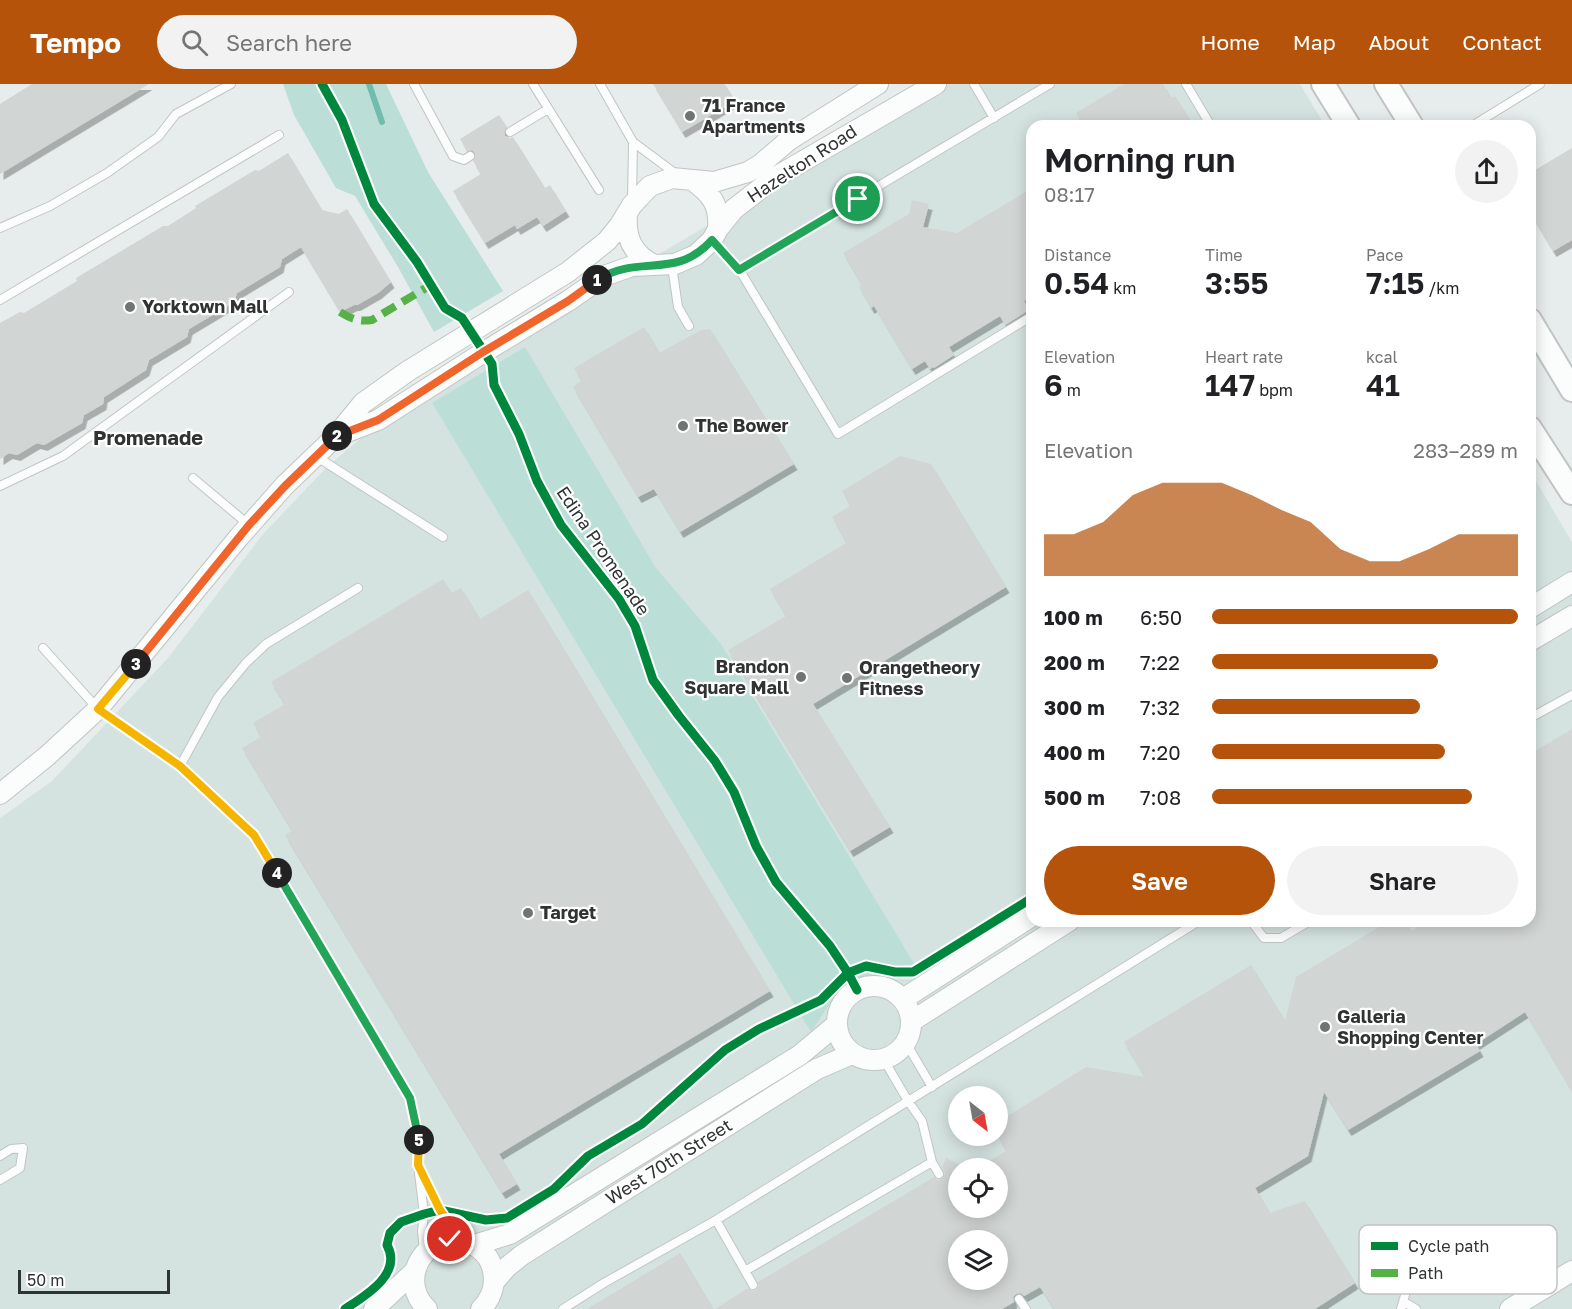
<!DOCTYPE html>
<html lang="en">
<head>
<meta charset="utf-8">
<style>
	body { margin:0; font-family:"Golos Text",sans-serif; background:#f2f2f2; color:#202124; height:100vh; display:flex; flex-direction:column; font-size:22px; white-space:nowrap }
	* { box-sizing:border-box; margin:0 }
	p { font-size:20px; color:#757577 }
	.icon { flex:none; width:33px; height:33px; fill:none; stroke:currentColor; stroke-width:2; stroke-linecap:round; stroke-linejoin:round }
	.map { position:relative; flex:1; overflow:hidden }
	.drawer { position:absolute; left:1026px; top:36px; width:510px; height:807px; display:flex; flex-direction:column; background:#fff; border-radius:18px; box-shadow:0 3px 15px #0003 }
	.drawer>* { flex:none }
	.needle { width:39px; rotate:149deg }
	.buttons { position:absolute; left:948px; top:1002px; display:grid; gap:12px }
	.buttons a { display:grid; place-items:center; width:60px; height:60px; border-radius:50%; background:#fff; box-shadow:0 3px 15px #0003; font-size:30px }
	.scale { position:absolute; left:18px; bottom:15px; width:152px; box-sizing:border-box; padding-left:6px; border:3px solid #2f3432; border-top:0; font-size:16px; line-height:21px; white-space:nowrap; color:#2f3432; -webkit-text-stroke:4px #fff; paint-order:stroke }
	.pin { position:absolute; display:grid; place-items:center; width:51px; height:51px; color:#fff; margin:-26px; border:3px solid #fff; border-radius:50%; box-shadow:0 2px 6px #0007 }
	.km { position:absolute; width:30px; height:30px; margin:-15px; border-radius:50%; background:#222; color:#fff; font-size:16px; line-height:30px; text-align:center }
	.round { display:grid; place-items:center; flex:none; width:63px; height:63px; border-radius:32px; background:#f2f2f2 }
	.head { display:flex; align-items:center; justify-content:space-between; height:102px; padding:0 18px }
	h1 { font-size:33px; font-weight:600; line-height:45px }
	.figures { display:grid; grid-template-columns:repeat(3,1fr); gap:9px; height:102px; padding:6px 18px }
	.figures div { display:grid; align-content:center }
	.figures b { font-size:30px; font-weight:600 }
	.figures small { font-size:16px; font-weight:400 }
	.figures p { font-size:16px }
	.chart { height:168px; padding:12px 18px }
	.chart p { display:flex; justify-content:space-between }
	.chart svg { width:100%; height:108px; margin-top:6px; fill:#b45309; opacity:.7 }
	.cta { display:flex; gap:12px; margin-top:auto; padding:12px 18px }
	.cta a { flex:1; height:69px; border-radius:36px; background:#b45309; color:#fff; font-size:24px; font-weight:600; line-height:69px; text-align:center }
	.cta a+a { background:#f2f2f2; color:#202124 }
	ul { padding:0 18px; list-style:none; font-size:20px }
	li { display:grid; grid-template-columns:96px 72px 1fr; align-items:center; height:45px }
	li i { height:15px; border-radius:8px; background:#b45309 }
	header { display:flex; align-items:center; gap:36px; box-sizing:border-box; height:84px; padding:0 30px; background:#b45309; color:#fff }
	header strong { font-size:28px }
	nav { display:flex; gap:33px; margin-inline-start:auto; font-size:21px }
	.search { width:420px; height:54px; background:#f2f2f2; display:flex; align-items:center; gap:15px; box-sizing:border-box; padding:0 21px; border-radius:33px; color:#757577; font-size:22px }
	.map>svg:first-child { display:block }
</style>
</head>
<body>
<header>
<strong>Tempo</strong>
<div class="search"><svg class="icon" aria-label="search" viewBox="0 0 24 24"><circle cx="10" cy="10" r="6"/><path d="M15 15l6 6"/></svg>Search here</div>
<nav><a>Home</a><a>Map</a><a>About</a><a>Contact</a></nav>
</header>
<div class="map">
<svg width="1572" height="1225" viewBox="0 0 1572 1225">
	<defs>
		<filter id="shadow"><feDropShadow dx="3.5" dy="6" stdDeviation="0" flood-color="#0004"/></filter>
	</defs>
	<rect width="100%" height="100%" fill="#e7edec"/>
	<path fill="#d5e3e0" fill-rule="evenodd" d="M945 0H1300L1325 42H1032V837H1530V387L1572 458V1225H0V734L52 697 168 574 263 450 328 382 387 332ZM958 1012H998V1052H958ZM958 1084H998V1124H958ZM958 1156H998V1196H958Z"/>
	<path fill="#bbdfd7" d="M283 0H386L428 88 503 207 434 248 398 183 355 112 336 104 294 31Z
		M525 263 656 484 721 560 915 881 873 889 836 910 811 948 432 319Z"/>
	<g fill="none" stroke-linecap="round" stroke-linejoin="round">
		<path stroke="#71bcae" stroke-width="6" d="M369 0 382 38"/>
	</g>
	<path fill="#d1d5d4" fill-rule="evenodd" filter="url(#shadow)" d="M32 0H149L0 90V20Z
		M653 0H725L735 17 682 48Z
		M1124 0H1163L1171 14 1175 12 1194 42H1084L1076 29Z
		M499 31 507 43 504 48 505 52 510 54 513 53 545 104 550 101 566 127 543 142 537 133 517 145 515 141 485 159 453 107 481 90 473 77 475 69 472 66 467 67 460 55Z
		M1572 64V156L1553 167 1530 129V89Z
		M288 69 322 126 339 130 347 125 391 198 378 209 357 221H354L340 228 301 163 282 175 280 183 237 209 234 218 189 245 187 253 149 276 146 286 104 313 103 320 84 331 82 339 44 361 37 359 17 371 9 369 0 375V239L20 228 24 229 77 197 76 194 163 142H168L196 124 195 122 255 86 259 87Z
		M1032 104V212L1024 217 1029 226 1005 241 1000 232 949 263 954 271 934 284 933 283 930 285 925 277 912 285 874 222 871 224 859 203 862 201 843 169 909 130 912 116 929 120 923 143 957 149Z
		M644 243 659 269 701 246 710 245 794 380 680 448 654 405 638 413 573 303 581 297 574 284Z
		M900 372 931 380 1006 503 813 620 890 743 850 767 728 566 786 532 770 505 846 459 832 433 850 422 842 407Z
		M443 495 452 509 461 504 480 535 528 506 770 907 499 1070 517 1100 502 1109 285 751 292 747 242 664 261 653 253 639 285 620 271 598Z
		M1572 645V1007L1525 928 1476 960 1480 967 1348 1046 1324 1008 1308 1072 1255 1104 1270 1129 1305 1117 1355 1199 1315 1225H1054L1040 1203 1024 1212 1021 1209 1016 1210 1013 1213 1014 1218 1002 1225H715L748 1204 752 1207 756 1206 759 1202 758 1198 934 1093 938 1096 942 1095 945 1089 942 1083 946 1074 958 1080V1124H998V1084H977L1006 1067 998 1053V1038L1086 983 1145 993 1124 958 1251 881 1285 937 1296 893 1389 837H1405L1411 847 1428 837H1530V670ZM958 1156H998V1196H958Z
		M680 1169 713 1225H587Z"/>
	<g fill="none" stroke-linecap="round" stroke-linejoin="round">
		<g stroke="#c0c5c4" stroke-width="10">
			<path id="service" d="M414 0 453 72 464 76 470 72
				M533 0 599 106
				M600 0 633 58
				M974 0 994 34
				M1186 0 1211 42
				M1472 42 1540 0
				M510 48 548 25
				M632 116 633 58 676 90
				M0 144 50 122 107 89 158 53 176 30 231 0
				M712 156 739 185
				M672 182 678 223 689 242
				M0 216 279 51
				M1032 232 838 350 739 185 1050 0
				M317 373 443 453
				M193 394 249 441
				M0 402 63 372 289 208
				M43 564 98 625 180 682 254 751 410 1014 420 1051 418 1081 424 1130 422 1147 424 1167
				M1530 634 1572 611
				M180 682 218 613 246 579 266 560 358 504
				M1251 837 1264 854H1281L1310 837
				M906 959 932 1003
				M0 1072 11 1065 23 1064 20 1084 0 1096
				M932 1078 939 1090
				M421 1087 440 1126 458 1153
				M716 1136 745 1187 932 1078 922 1037 908 1017 884 976
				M745 1187 753 1201
				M1019 1215 1026 1225
				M1404 1218 1416 1225
				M563 1225 604 1199 716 1136 1199 837
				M1401 1225 1407 1204"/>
		</g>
		<g stroke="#c0c5c4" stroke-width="22">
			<path id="tertiary" d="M692 96C711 110 720 120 718 145
				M627 130C625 153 632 170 654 181
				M337 352 378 336 484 268 568 217 604 192 632 182 675 180 696 171 712 156 718 145 734 125 774 94 936 0
				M1530 524 1572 498
				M1530 557 1572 532
				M0 710 47 672 98 625 239 453 285 401 335 353 363 319 408 287 568 188 607 157 620 141 632 121 650 102 672 94 714 98 748 88 761 80 789 56 878 0
				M837 939a37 37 0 1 1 74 0a37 37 0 1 1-74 0Z
				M903 915 1032 832
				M912 937 1069 837
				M474 1161 510 1150 800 971 836 941
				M494 1198 507 1183 522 1171 817 985 852 970
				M374 1225 415 1187
				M427 1225C391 1190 438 1134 478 1164 486 1169 491 1177 493 1187 496 1201 491 1215 481 1225
				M1510 1225 1572 1187"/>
		</g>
		<g stroke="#c0c5c4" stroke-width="26">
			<path id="secondary" d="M1323 0 1349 42
				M1386 0 1412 42
				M1530 236 1572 306
				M1530 344 1572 409"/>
		</g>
		<use href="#service" stroke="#fbfcfc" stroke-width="8"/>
		<use href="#tertiary" stroke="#fbfcfc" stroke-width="20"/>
		<use href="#secondary" stroke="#fbfcfc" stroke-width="22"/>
		<path stroke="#56b246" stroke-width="8" stroke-dasharray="15 8" stroke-linecap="butt" d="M340 228C351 235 360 238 372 236L431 201"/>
		<g stroke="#fff" stroke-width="13">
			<path id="cycleway" d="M322 0 342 36 374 120 417 178 445 224 462 234 492 280 494 301 519 350 537 397 561 441 619 515 635 542 653 596 679 632 715 677 734 708 756 762 776 798 830 862 848 889 857 906
				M345 1225C365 1212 403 1190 387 1161L390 1149 401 1138 424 1130 440 1126 486 1136 507 1134 554 1105 588 1072 642 1040 725 966 759 945 821 916 848 889 866 882 895 888H913L1032 814"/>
		</g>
		<use href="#cycleway" stroke="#00873e" stroke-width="9"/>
	</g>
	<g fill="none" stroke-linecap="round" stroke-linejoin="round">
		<g stroke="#fff" stroke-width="12">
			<path id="split-1" d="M597 196C640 169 675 197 712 156L739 186 858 115"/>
		</g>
		<g stroke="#fff" stroke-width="12">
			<path id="split-2" d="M337 352 378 336 483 268 568 217 597 196"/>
		</g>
		<g stroke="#fff" stroke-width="12">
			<path id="split-3" d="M136 580 249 441 285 402 337 352"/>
		</g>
		<g stroke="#fff" stroke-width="12">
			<path id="split-4" d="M136 580 98 625 180 682 254 751 277 789"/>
		</g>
		<g stroke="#fff" stroke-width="12">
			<path id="split-5" d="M277 789 410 1014 419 1056"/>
		</g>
		<g stroke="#fff" stroke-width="12">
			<path id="split-6" d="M419 1056 418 1081 440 1126 460 1156 450 1155"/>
		</g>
		<use href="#split-1" stroke="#22a559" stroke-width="8"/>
		<use href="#split-2" stroke="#f0652b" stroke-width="8"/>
		<use href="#split-3" stroke="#f0652b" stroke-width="8"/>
		<use href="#split-4" stroke="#f5b400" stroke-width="8"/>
		<use href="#split-5" stroke="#22a559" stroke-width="8"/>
		<use href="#split-6" stroke="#f5b400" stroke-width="8"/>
	</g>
	<g fill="#6f7573" stroke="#fff" stroke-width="2">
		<circle cx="690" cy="32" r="6"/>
		<circle cx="130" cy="223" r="6"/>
		<circle cx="683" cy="342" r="6"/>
		<circle cx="801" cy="593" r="6"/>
		<circle cx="847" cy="594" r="6"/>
		<circle cx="528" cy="829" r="6"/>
		<circle cx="1325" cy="943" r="6"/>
	</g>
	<g text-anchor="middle" stroke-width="4.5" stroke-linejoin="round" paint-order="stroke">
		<g font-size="18" font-weight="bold" fill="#2f3432" stroke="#fff" text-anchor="start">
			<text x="702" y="28">71 France<tspan x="702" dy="21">Apartments</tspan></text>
			<text x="142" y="229">Yorktown Mall</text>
			<text x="695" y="348">The Bower</text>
			<text x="789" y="589" text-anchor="end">Brandon<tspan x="789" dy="21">Square Mall</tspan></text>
			<text x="859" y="590">Orangetheory<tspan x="859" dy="21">Fitness</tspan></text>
			<text x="540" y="835">Target</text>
			<text x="1337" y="939">Galleria<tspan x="1337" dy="21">Shopping Center</tspan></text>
		</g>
		<g font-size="18" fill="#2f3432" stroke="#fff">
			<text transform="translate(802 80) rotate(-33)" y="6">Hazelton Road</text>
			<text transform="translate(603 467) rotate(56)" y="6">Edina Promenade</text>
			<text transform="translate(669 1078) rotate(-32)" y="6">West 70th Street</text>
		</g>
		<g font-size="20" font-weight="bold" fill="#2f3432" stroke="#fff">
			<text x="148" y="361">Promenade</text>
		</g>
	</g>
	<rect x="1359" y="1141" width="198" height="69" rx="9" fill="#fff" stroke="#c1c2c2" stroke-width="1.5"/>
	<rect x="1371" y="1158" width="27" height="8" fill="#00873e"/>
	<rect x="1371" y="1185" width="27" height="8" fill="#56b246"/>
	<g font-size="16" fill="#2f3432">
		<text x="1408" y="1168">Cycle path</text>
		<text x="1408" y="1195">Path</text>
	</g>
</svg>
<div class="buttons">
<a><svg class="needle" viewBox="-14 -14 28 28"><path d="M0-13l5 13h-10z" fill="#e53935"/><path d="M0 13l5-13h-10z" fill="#757577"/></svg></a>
<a><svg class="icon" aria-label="locate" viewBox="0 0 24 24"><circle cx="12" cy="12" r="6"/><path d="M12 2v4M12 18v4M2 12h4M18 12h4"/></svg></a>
<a><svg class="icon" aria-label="layers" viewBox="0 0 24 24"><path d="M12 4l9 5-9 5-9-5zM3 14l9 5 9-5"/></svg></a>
</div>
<div class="scale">50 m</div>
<div class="pin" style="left:858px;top:115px;background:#1e9e55"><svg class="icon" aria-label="arrive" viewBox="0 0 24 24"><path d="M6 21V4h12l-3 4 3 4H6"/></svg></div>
<div class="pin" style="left:450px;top:1155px;background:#d93025"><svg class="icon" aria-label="check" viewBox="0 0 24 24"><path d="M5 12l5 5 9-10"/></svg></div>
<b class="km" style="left:597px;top:196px">1</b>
<b class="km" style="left:337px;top:352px">2</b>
<b class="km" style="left:136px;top:580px">3</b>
<b class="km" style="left:277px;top:789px">4</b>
<b class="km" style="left:419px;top:1056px">5</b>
<section class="drawer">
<div class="head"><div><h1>Morning run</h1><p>08:17</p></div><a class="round"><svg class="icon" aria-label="share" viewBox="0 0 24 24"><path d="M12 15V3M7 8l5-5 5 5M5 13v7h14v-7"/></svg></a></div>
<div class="figures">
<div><p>Distance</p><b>0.54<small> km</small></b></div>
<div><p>Time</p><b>3:55</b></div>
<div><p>Pace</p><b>7:15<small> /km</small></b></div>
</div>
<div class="figures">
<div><p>Elevation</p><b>6<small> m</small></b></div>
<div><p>Heart rate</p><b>147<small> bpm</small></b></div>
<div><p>kcal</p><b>41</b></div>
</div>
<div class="chart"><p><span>Elevation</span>283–289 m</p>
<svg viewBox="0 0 160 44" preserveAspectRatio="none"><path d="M0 44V27L10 27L20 22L30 11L40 6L50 6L60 6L70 11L80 17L90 22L100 33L110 38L120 38L130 33L140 27L150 27L160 27V44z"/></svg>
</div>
<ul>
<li><b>100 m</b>6:50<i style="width:100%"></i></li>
<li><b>200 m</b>7:22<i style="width:74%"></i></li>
<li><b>300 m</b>7:32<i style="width:68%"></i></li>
<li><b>400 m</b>7:20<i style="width:76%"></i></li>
<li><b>500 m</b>7:08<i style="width:85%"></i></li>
</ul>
<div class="cta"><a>Save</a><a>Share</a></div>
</section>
</div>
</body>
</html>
